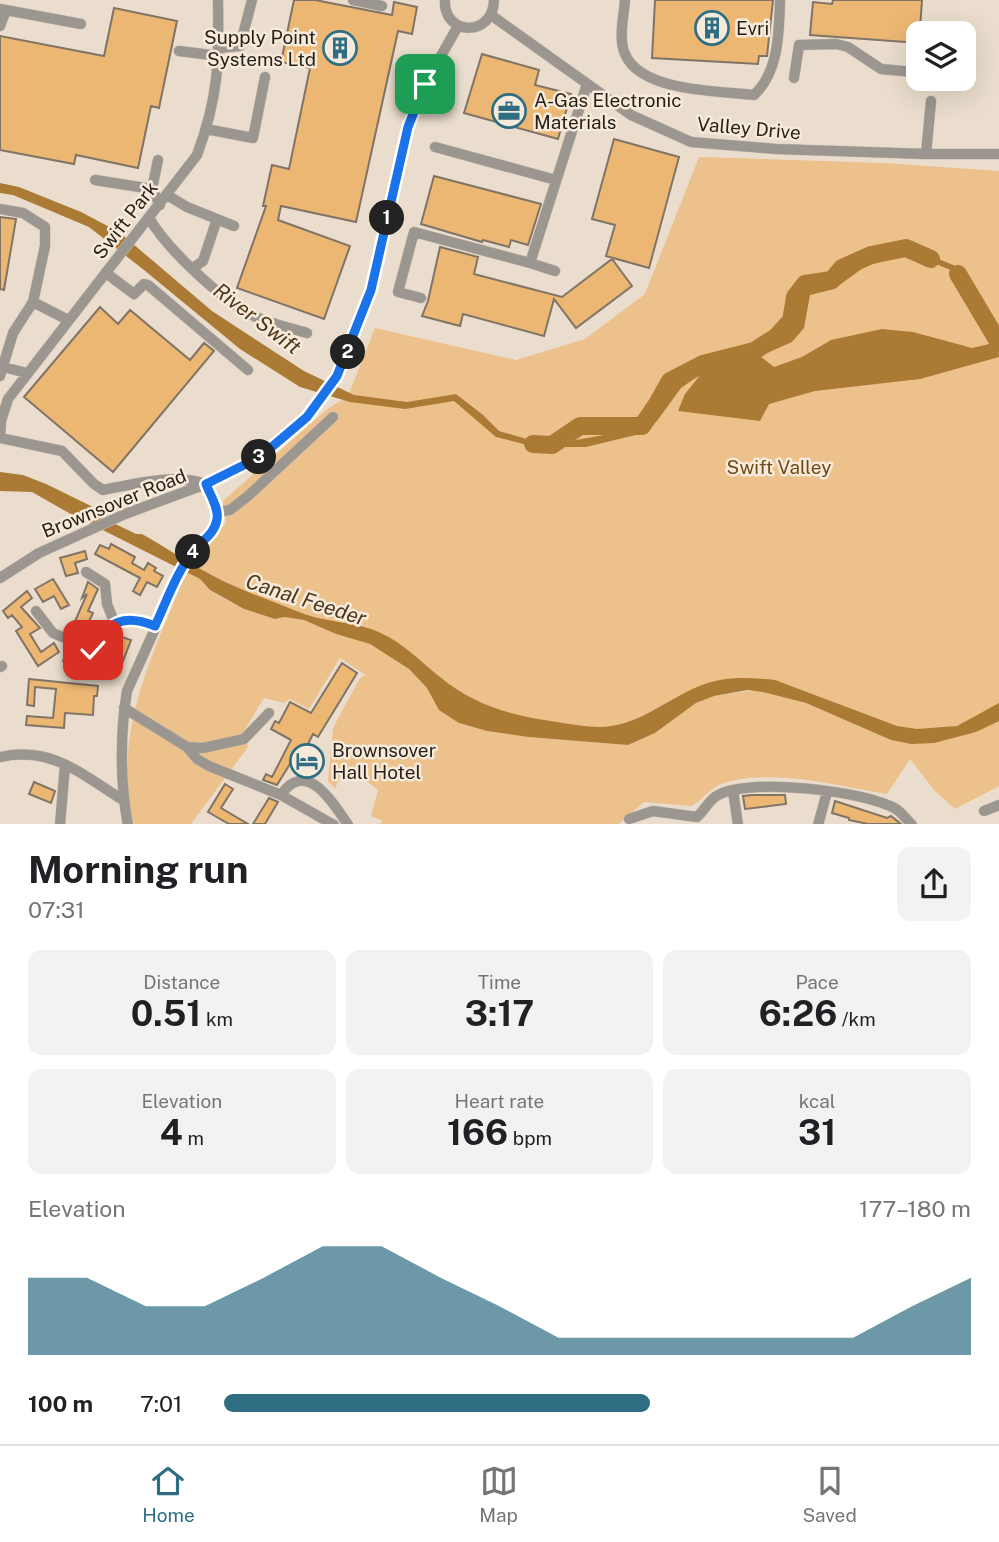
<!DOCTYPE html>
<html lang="en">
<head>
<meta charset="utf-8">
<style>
	body { margin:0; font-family:"Public Sans",sans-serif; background:#f2f2f2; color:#202124; height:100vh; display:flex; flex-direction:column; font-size:26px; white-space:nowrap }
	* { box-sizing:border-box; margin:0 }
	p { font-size:23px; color:#757577 }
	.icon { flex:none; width:38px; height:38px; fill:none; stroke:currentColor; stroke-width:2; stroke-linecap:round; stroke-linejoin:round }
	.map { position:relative; height:824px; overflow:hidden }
	.sheet { display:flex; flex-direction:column; background:#fff; flex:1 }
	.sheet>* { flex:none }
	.controls { position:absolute; left:906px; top:21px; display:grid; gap:14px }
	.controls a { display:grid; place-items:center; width:70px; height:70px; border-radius:14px; background:#fff; box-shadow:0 7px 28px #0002; font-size:35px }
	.pin { position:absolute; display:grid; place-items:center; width:60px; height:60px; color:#fff; margin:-30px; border-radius:14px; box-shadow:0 4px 10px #0006 }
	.km { position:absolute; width:35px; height:35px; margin:-18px; border-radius:50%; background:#222; color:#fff; font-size:19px; line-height:35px; text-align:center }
	.round { display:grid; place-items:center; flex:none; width:74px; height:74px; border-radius:14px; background:#f2f2f2 }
	.overview { display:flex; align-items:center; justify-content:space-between; height:119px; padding:0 28px }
	h1 { font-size:38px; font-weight:700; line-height:52px }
	.stats { display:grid; grid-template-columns:repeat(3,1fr); gap:10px; height:119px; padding:7px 28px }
	.stats div { display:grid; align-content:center; border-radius:14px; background:#f2f2f2; text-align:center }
	.stats b { font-size:35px; font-weight:700 }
	.stats small { font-size:19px; font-weight:400 }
	.stats p { font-size:19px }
	.chart { height:196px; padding:14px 28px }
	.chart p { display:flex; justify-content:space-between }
	.chart svg { width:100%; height:126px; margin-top:7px; fill:#2e6d82; opacity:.7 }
	ul { padding:0 28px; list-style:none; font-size:23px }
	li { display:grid; grid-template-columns:112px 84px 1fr; align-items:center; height:52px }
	li i { height:18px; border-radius:9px; background:#2e6d82 }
	.menu { display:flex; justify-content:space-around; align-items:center; height:98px; border-top:2px solid #e0e0e0; background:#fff; font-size:19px; color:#757577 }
	.menu a { display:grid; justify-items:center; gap:4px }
	.menu .current { color:#2e6d82 }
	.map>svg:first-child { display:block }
</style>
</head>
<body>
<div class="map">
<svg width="999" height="825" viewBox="0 0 999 825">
	<rect width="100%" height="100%" fill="#eaddcd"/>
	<path fill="#ecc18b" d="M699 157 884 163 999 171V786L955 809 935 791 910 759 887 794C838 786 769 767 721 784 709 789 702 801 691 806L644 802 619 824H379L383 821 371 816 378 790 367 781 342 772 335 789 328 781 333 728 360 678 366 675 340 658 309 709 289 699 284 703 264 698 244 731 248 747 191 824 134 825C111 730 153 657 186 572L200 579 210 590 219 596 244 609 275 619 284 617 304 620 336 634 370 644 409 669 459 723 487 731 528 737 628 745 655 733 696 703 714 696 756 690 806 703 891 740 920 744 798 695 736 685 628 732 489 719 388 647 224 590 190 565 202 549 226 523 223 501 326 410 348 396 375 328 516 360 585 339 645 294Z"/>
	<path fill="#ab7a34" d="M0 183 19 187 81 212 119 232 212 311 304 371 354 395 407 402 456 394 483 415 499 431 530 440 559 443 638 429C654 416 661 396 676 382 695 366 720 362 743 356V353L754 351 757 353C772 346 790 339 797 323 801 312 801 300 807 290L831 283 842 271 889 250 915 249 958 267 999 329V335L990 325 955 272 913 254H891L881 262 867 265 834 289 810 295 804 328 792 342 760 356 774 367 802 357 831 340 882 329 913 332 972 348 998 342 999 357 920 379 815 391 769 404 760 421 678 411 685 394 701 374 681 388 657 421 644 433 586 447H535L496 437 454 401 405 409 350 402 300 387 240 349 144 270 89 227 13 195 0 193Z
		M0 472 23 475 46 484 91 506 99 516 136 534H142C170 550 196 568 225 582 249 593 274 602 299 612 325 623 355 621 381 633 403 643 421 662 440 677 475 706 513 716 557 722 571 724 585 727 599 727 637 727 664 701 697 687 721 676 748 677 775 680L897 726 917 729 957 726 999 703V721L976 732 934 743 911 744 891 740 806 703 763 692 748 690 714 696 696 703 655 733 628 745 528 737 487 731 459 723 439 710 427 688 409 669 370 644 336 634 304 620 284 617 275 619 244 609 210 590 200 579 69 513 32 492 0 491Z"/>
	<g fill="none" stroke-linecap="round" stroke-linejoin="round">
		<path stroke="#ab7a34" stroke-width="18" d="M958 274 999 343
			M533 444 552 445 580 426H642L657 404 670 381 703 364 754 351 776 337 791 321 795 297 805 284 832 280 842 268 871 255 906 248 931 259"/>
	</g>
	<path fill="#ecb773" stroke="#807466" stroke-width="2" d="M294 0H315L392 15 394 2 417 7 412 34 398 31 356 222 281 206 278 220 350 246 324 319 237 288 266 206H263L272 165 289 169 310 68 281 62Z
		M655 0H773L767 56H759L758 64 652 58Z
		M833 0H922L919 43 810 35 813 2 832 4Z
		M114 8 177 21 159 108 151 106 138 168 76 155 74 164 0 150V36L104 56Z
		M482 54 539 70 535 85 571 94 558 139 464 113Z
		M614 139 679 157 649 268 606 256 615 225 592 219Z
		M434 176 541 204 528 245 511 240 509 247 483 240 482 242 421 224Z
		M0 217 16 219 4 290 0 289Z
		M440 247 478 257 474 274 562 297 612 259 632 286 576 328 554 299 544 336 463 314 460 326 422 316 428 301Z
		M100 307 118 324 130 310 190 360 204 343 214 351 113 472 24 397Z
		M111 544 135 557 132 563 144 570 148 563 156 568 154 571 163 576 157 587 147 582 140 595 133 591 140 578 95 554 100 545 109 549Z
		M85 551 87 559 75 563 78 573 66 576 60 558Z
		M53 579 69 605 61 609 54 596 43 602 35 589Z
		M88 582 98 589 88 611 93 613 83 634 72 628 87 594 82 598Z
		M27 591 32 598 21 607 40 628 30 634 41 652 54 643 59 652 38 666 16 631 22 627 12 615 8 618 3 611Z
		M122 637 131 640 120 669 102 662 108 647 116 650Z
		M66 651 82 656 80 662 85 669 90 670 94 667 99 668 96 678 70 669 72 663 63 661Z
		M342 663 357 673 318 737 313 734 306 748 322 756 319 763 308 758 304 765 293 759 277 785 263 780 266 774 272 777 291 740 271 729 275 721 279 723 290 702 311 713Z
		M29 679 98 686 97 696H94L93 715 65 713 64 728 26 725 27 716 53 718 56 689 35 687 34 706 27 705Z
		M34 782 55 791 51 803 29 794Z
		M225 784 233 789 221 808 248 824H229L208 812Z
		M752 795H785L786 804 745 809 743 796Z
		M269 798 278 802 265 824H253Z
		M835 801 887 818 891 816 901 824H868L849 820V818L832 813Z"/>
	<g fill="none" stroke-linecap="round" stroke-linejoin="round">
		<g stroke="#c6bbad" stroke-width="11">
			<path id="minor" d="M353 0 382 6
				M445 0C443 36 493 38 494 0
				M625 0C624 16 618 38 625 54 641 92 719 91 754 95 779 72 779 32 780 0
				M0 9 81 24
				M491 15 631 115 691 142 776 149 926 154H999
				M0 26 6 10
				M219 48 240 46 252 0
				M179 51 219 56
				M794 78 799 45 836 44 848 47 881 69 913 72 919 69
				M206 129 253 138 265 77
				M435 147 556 180
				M926 154 931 101
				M95 180 152 189 160 205
				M152 189 158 160
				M167 195 187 207 234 226
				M0 209 23 213 45 227V246L33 302 13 333 0 376
				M149 218C168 250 222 301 256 317 272 324 290 328 307 333
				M530 263 555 271
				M193 268 203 261 217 219
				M106 273 134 294 144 284 148 285 248 370
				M421 298 398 292 414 232 530 263 587 84
				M33 302 68 320
				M3 367 27 373
				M205 484C175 473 134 484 103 490L94 484 62 451 0 438 1 421 8 399 197 155C219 96 219 61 218 0
				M218 512 230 510 248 496 333 417
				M86 572 105 584 107 604 115 624
				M0 578 39 553 125 514 206 484 260 457 314 410 344 361 371 290 408 127 425 84 458 26
				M36 611 53 633 93 650
				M88 663C102 627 116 611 155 626
				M0 667 2 666
				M124 708 187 747 203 748 244 739 269 713
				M187 747 197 759 209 766 281 795 334 825
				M0 757C52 746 81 774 123 800
				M733 790 738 825
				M281 795C306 758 333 802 348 825
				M984 811 999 805
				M629 819 653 811 697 817C704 811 708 802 715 797 743 776 867 791 896 809 902 813 907 820 912 825
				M60 825 65 765
				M128 825C120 784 120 732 127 691L181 571 197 547 214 531 218 512 206 484
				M818 825 827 792"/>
		</g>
		<use href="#minor" stroke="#9b968f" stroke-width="10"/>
	</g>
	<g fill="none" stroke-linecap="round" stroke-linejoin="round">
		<g stroke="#fff" stroke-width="14">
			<path id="route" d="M93 650C108 620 125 614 155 626 167 600 177 571 195 549 204 539 215 533 217 519 219 508 210 495 206 484L260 457 307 417 337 376 371 290 408 127 425 84"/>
		</g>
		<use href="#route" stroke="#1a73e8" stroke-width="9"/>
	</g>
	<defs>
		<g id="building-ring" transform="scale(1.75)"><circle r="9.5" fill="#f7eada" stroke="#2e6d82" stroke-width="1.5"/><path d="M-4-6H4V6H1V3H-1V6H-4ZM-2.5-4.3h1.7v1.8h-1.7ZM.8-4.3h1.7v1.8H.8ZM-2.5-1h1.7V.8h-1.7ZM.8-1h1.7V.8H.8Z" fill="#2e6d82"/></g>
		<g id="office-ring" transform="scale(1.75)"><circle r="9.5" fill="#f7eada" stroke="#2e6d82" stroke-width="1.5"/><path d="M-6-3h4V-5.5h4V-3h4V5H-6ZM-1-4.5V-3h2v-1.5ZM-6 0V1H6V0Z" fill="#2e6d82"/></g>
		<g id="hotel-ring" transform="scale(1.75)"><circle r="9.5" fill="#f7eada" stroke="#2e6d82" stroke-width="1.5"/><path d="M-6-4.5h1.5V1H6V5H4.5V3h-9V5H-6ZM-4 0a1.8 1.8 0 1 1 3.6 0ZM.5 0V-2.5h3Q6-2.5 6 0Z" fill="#2e6d82"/></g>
	</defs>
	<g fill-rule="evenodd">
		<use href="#building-ring" x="712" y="28"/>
		<use href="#building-ring" x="340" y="48"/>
		<use href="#office-ring" x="509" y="111"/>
		<use href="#hotel-ring" x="307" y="761"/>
	</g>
	<g text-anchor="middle" stroke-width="5" stroke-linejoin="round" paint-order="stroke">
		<g font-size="19" fill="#231f19" stroke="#f7eada" text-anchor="start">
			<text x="736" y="35">Evri</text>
			<text x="316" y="44" text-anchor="end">Supply Point<tspan x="316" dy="22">Systems Ltd</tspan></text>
			<text x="534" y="107">A-Gas Electronic<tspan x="534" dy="22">Materials</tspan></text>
			<text x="332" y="757">Brownsover<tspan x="332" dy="22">Hall Hotel</tspan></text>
		</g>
		<g font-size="19" fill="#231f19" stroke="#f7eada">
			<text transform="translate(749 128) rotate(5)" y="7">Valley Drive</text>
			<text transform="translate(125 220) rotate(-52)" y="7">Swift Park</text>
			<text transform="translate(114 503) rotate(-22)" y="7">Brownsover Road</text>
		</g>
		<g font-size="19" fill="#6d4a16" stroke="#f7eada">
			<text x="779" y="474">Swift Valley</text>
		</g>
		<g font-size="21" font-style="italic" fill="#4e381a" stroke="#f7eada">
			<text transform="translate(257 319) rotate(37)" y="7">River Swift</text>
			<text transform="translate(306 600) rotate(18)" y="7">Canal Feeder</text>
		</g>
	</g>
</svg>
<div class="controls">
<a><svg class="icon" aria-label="layers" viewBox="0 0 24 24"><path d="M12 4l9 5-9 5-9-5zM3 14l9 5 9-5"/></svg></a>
</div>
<div class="pin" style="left:425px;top:84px;background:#1e9e55"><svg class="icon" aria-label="arrive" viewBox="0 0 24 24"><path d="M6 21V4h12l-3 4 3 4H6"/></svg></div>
<div class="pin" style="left:93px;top:650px;background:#d93025"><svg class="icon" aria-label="check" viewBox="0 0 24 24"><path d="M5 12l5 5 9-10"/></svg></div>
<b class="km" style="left:387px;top:218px">1</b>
<b class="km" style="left:348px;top:352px">2</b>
<b class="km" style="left:259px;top:457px">3</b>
<b class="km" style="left:193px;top:552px">4</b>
</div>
<section class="sheet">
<div class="overview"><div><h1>Morning run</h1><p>07:31</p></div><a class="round"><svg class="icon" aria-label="share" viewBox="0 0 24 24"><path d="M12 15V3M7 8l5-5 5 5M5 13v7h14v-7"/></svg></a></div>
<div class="stats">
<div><p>Distance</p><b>0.51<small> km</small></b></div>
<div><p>Time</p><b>3:17</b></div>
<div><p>Pace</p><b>6:26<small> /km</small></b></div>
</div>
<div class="stats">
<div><p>Elevation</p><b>4<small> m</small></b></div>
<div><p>Heart rate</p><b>166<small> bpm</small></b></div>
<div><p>kcal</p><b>31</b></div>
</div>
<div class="chart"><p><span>Elevation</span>177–180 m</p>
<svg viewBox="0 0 160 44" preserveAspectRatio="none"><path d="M0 44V17L10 17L20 27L30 27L40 17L50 6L60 6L70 17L80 27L90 38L100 38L110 38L120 38L130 38L140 38L150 27L160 17V44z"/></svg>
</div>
<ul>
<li><b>100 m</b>7:01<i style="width:57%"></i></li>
</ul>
</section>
<nav class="menu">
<a class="current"><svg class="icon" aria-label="home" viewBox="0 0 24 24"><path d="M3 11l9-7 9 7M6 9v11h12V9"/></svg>Home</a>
<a><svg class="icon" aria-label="map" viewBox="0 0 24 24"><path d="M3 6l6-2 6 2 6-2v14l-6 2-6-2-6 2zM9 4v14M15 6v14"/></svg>Map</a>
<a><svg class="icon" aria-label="saved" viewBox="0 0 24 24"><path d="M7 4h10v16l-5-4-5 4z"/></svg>Saved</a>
</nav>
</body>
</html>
